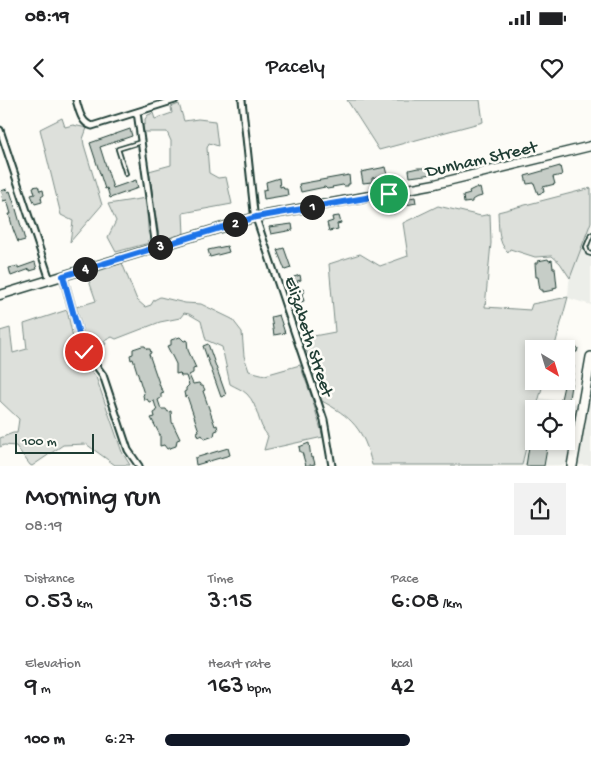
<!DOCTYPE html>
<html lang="en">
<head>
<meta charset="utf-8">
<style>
	body { margin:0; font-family:"Gochi Hand",sans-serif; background:#f2f2f2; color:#202124; height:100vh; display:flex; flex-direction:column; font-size:19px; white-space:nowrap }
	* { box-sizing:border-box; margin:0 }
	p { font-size:16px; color:#757577 }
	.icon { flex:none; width:28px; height:28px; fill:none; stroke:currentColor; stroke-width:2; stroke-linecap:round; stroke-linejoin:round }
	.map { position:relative; height:366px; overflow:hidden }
	.details { display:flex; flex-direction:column; background:#fff; flex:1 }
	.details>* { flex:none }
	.needle { width:32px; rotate:142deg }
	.controls { position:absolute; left:525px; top:240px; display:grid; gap:10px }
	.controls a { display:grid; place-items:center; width:50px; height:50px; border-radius:0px; background:#fff; box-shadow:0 2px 8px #0003; font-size:25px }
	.scale { position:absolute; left:15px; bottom:12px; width:79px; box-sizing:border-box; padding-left:5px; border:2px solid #1f3d34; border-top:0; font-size:14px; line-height:18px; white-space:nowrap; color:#1f3d34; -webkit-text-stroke:4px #fdfcf7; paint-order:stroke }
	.pin { position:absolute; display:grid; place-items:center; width:42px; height:42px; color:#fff; margin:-21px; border:2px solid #fff; border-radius:50%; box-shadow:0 1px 5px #0007 }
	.km { position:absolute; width:25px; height:25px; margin:-12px; border-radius:50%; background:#222; color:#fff; font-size:14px; line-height:25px; text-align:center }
	.round { display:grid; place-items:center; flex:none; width:52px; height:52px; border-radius:0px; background:#f2f2f2 }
	.head { display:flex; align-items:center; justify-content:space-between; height:85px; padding:0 25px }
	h1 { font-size:28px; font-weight:600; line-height:38px }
	.metrics { display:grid; grid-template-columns:repeat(3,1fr); gap:8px; height:85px; padding:5px 25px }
	.metrics div { display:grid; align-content:center }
	.metrics b { font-size:25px; font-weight:600 }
	.metrics small { font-size:14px; font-weight:400 }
	.metrics p { font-size:14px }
	ul { padding:0 25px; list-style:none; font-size:16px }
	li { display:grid; grid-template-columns:80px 60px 1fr; align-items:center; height:38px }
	li i { height:12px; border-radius:6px; background:#111827 }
	.status { display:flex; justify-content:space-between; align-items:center; height:35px; padding:0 25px; background:#fff; direction:ltr }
	.status svg { height:14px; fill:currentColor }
	header { display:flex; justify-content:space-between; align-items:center; height:65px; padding:0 25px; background:#fff; font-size:22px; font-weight:600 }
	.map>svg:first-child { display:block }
</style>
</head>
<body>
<div class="status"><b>08:19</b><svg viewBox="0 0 49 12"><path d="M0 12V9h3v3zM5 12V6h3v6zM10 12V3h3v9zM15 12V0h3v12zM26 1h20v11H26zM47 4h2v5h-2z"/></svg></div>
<header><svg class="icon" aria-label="back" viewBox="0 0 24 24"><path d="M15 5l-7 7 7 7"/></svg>Pacely<svg class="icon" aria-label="heart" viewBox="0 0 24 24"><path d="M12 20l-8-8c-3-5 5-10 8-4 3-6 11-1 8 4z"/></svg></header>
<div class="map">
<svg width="591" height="366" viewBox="0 0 591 366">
	<rect width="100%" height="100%" fill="#fdfcf7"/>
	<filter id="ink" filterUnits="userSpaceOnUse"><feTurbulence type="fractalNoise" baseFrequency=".02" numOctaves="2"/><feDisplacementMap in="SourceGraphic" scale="10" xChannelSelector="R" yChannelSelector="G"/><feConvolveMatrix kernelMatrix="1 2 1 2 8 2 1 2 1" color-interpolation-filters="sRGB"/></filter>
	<g filter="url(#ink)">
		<path fill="#eceee9" d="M591 122V205L568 198 569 182 572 170Z
			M591 286V365H577L580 350Z
			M540 298 577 304 566 365 522 366 525 349 534 315V341H566V309H536Z"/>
		<path fill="#dde0db" stroke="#7e8e88" d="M347 0H480L483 22 379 50Z
			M179 4 184 21 198 19 215 21 218 46 209 43 207 48 209 73 218 78 226 77 232 104 183 113 184 134 162 140 159 136 149 71 171 65V41L167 32H144L143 25 145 24V19L148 15 153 13 155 19 172 13 171 7Z
			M62 18 65 27 73 25 87 28 83 39 84 45 102 105 70 142 73 121 61 115 40 29Z
			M591 88V122L570 178 560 163 552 156 535 157 510 149 508 152C497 143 499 125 498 112Z
			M146 98 149 143 116 152 108 137 116 121 108 104Z
			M438 106 481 116 490 114 491 143 485 207 530 210 532 204 568 197 554 249H534V281H544L536 309H534C534 328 525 347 522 365H372C364 329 352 317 320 300L303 238 335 232 329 164 360 154 380 166 408 156 403 123Z
			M122 163 137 200 145 207 151 205 154 200 160 197 185 203 201 204 232 219 242 232 244 256 249 271 265 275 300 265 311 295 323 337 264 350 268 336C257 324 259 306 247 294 243 290 235 287 230 284L222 247 206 240 201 221 189 214 184 213 180 218 160 222 116 239 112 237 104 241 106 244 91 252 85 244 76 207 96 201 87 175Z
			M67 210 75 247 82 259 96 277 122 352 130 365H115L86 344 63 345 32 366 30 365 16 346 4 345 0 347V338L13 333H17L19 319 0 301V231L10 228 13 253 27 249 24 224Z"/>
		<path fill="#c6cdc7" stroke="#1f3d34" d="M130 29 132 36 100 47 113 88 136 80 138 88 110 98 107 88 105 89 90 43Z
			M560 66 562 75 553 77 555 84 543 87 544 92 538 94 534 83 527 84 525 76Z
			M386 67 388 75 372 78V82L363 83 361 72Z
			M418 68H432L433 74 410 77 409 70Z
			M349 75 350 84H348V86H344L343 85 332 87 333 88 327 89 325 87 301 92 299 84Z
			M279 78 280 87 283 86 284 89H287L288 95 264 99 263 92V90L267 89 266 82Z
			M38 86 40 91 43 90 44 95 41 97 42 102 35 104 31 95 35 94 33 87Z
			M477 87 478 89 480 88 482 96 475 98 472 100V102L464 103 463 96 470 94 469 91Z
			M7 89 8 92 10 91 16 109 25 140 18 142 13 129 9 114H11L7 100 3 101 2 96 3 95 1 91Z
			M415 97 416 103 397 107V112L389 114 388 110 386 111 385 106 390 105 389 102Z
			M339 116 341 123 337 124 338 129 329 131 327 123 333 121 332 117Z
			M292 124 293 130 271 134 269 127Z
			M227 146 229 152 210 157 208 150Z
			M284 148 291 168 285 170 277 150Z
			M548 159 549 161 552 160 553 168H555L557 187 553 188 554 190 543 192V190H540L538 177H536L535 163H538V161Z
			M35 162 37 169 30 171V169L11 176 9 168 18 166V168Z
			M300 175 301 180 297 181 300 190 303 189 305 192 302 194 304 201 297 203 292 185 290 186 288 179Z
			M279 215 285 233 274 235 271 217Z
			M180 237 184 241 187 240 188 250 196 268 193 269V273L189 275 193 284 199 283 201 286H203L205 290 203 291 215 326 217 325 218 330 215 331 214 336 205 339 202 335 199 337 197 332 199 331 187 296 185 297 184 292 186 291V288L189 285 186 276H181L180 273 176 274V264L167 246 171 245V240Z
			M208 244 226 295 221 297 203 246Z
			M142 246H145L147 249H150L151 253 149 254 161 289H162L164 293 161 294V298L158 300 161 309H166L168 312 171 311 172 322 180 339 177 340 176 346 167 349 164 345 160 346V335L151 318 155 317 154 313 157 311 154 301 149 302 147 299 144 300 143 295 144 294 133 259 131 260 130 255 133 254V249Z
			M570 246 578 248 577 252H575L574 255 572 266H574L568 305 566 309H556L557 304H560L565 281H566V265Z
			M530 340 548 343 544 366H526Z
			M309 343 311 358 313 357 315 364 306 366 302 352H300L299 347Z
			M228 348 230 355 196 365 195 358Z"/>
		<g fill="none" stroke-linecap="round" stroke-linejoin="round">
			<g stroke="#1f3d34" stroke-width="6">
				<path id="lane" d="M126 74 118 49 141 42
					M591 135 586 147 588 153 591 154"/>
			</g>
			<g stroke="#1f3d34" stroke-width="9">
				<path id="street" d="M76 0C79 10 81 23 92 26L175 0
					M242 0 254 112 324 320 332 366
					M137 12 156 148
					M0 30 50 180
					M63 176 83 248 103 275 128 350 139 366"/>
			</g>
			<g stroke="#1f3d34" stroke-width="11">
				<path id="secondary" d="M0 195 256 117 435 84 591 46"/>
			</g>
			<g stroke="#1f3d34" stroke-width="12">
				<path id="primary" d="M572 366 591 257"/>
			</g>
			<use href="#lane" stroke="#fdfcf7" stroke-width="2.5"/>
			<use href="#street" stroke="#fdfcf7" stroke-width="5"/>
			<use href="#secondary" stroke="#fdfcf7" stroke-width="8"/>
			<use href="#primary" stroke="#fdfcf7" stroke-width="9"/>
		</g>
	</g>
	<g fill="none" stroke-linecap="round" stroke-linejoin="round" filter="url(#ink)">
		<g stroke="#fff" stroke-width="10">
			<path id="route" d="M84 252 63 176 256 117 389 94"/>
		</g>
		<use href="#route" stroke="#1a73e8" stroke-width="6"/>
	</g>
	<g text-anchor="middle" stroke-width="5" stroke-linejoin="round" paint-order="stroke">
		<g font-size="18" fill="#1f3d34" stroke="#fdfcf7">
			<text transform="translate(481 58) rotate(-13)" y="6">Dunham Street</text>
			<text transform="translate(310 236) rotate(72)" y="6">Elizabeth Street</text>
		</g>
	</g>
</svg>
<div class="controls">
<a><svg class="needle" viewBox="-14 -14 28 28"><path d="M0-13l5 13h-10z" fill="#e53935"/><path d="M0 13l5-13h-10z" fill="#757577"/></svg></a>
<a><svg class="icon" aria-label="locate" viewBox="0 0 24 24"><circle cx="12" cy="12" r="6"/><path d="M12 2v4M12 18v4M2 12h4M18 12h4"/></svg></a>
</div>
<div class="scale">100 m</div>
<div class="pin" style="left:389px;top:94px;background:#1e9e55"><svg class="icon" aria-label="arrive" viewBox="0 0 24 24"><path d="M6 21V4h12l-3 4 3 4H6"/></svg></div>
<div class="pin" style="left:84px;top:252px;background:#d93025"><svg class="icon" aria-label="check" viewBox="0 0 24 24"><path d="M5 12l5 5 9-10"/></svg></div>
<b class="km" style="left:312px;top:107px">1</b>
<b class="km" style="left:235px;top:124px">2</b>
<b class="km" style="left:160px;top:147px">3</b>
<b class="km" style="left:85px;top:169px">4</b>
</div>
<section class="details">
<div class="head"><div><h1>Morning run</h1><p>08:19</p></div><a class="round"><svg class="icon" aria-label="share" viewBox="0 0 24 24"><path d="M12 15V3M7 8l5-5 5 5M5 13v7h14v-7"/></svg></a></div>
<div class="metrics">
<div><p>Distance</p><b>0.53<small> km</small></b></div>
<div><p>Time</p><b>3:15</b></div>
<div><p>Pace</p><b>6:08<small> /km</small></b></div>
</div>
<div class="metrics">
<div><p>Elevation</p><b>9<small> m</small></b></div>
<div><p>Heart rate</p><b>163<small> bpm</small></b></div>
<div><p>kcal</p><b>42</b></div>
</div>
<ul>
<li><b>100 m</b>6:27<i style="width:61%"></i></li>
</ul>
</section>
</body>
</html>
